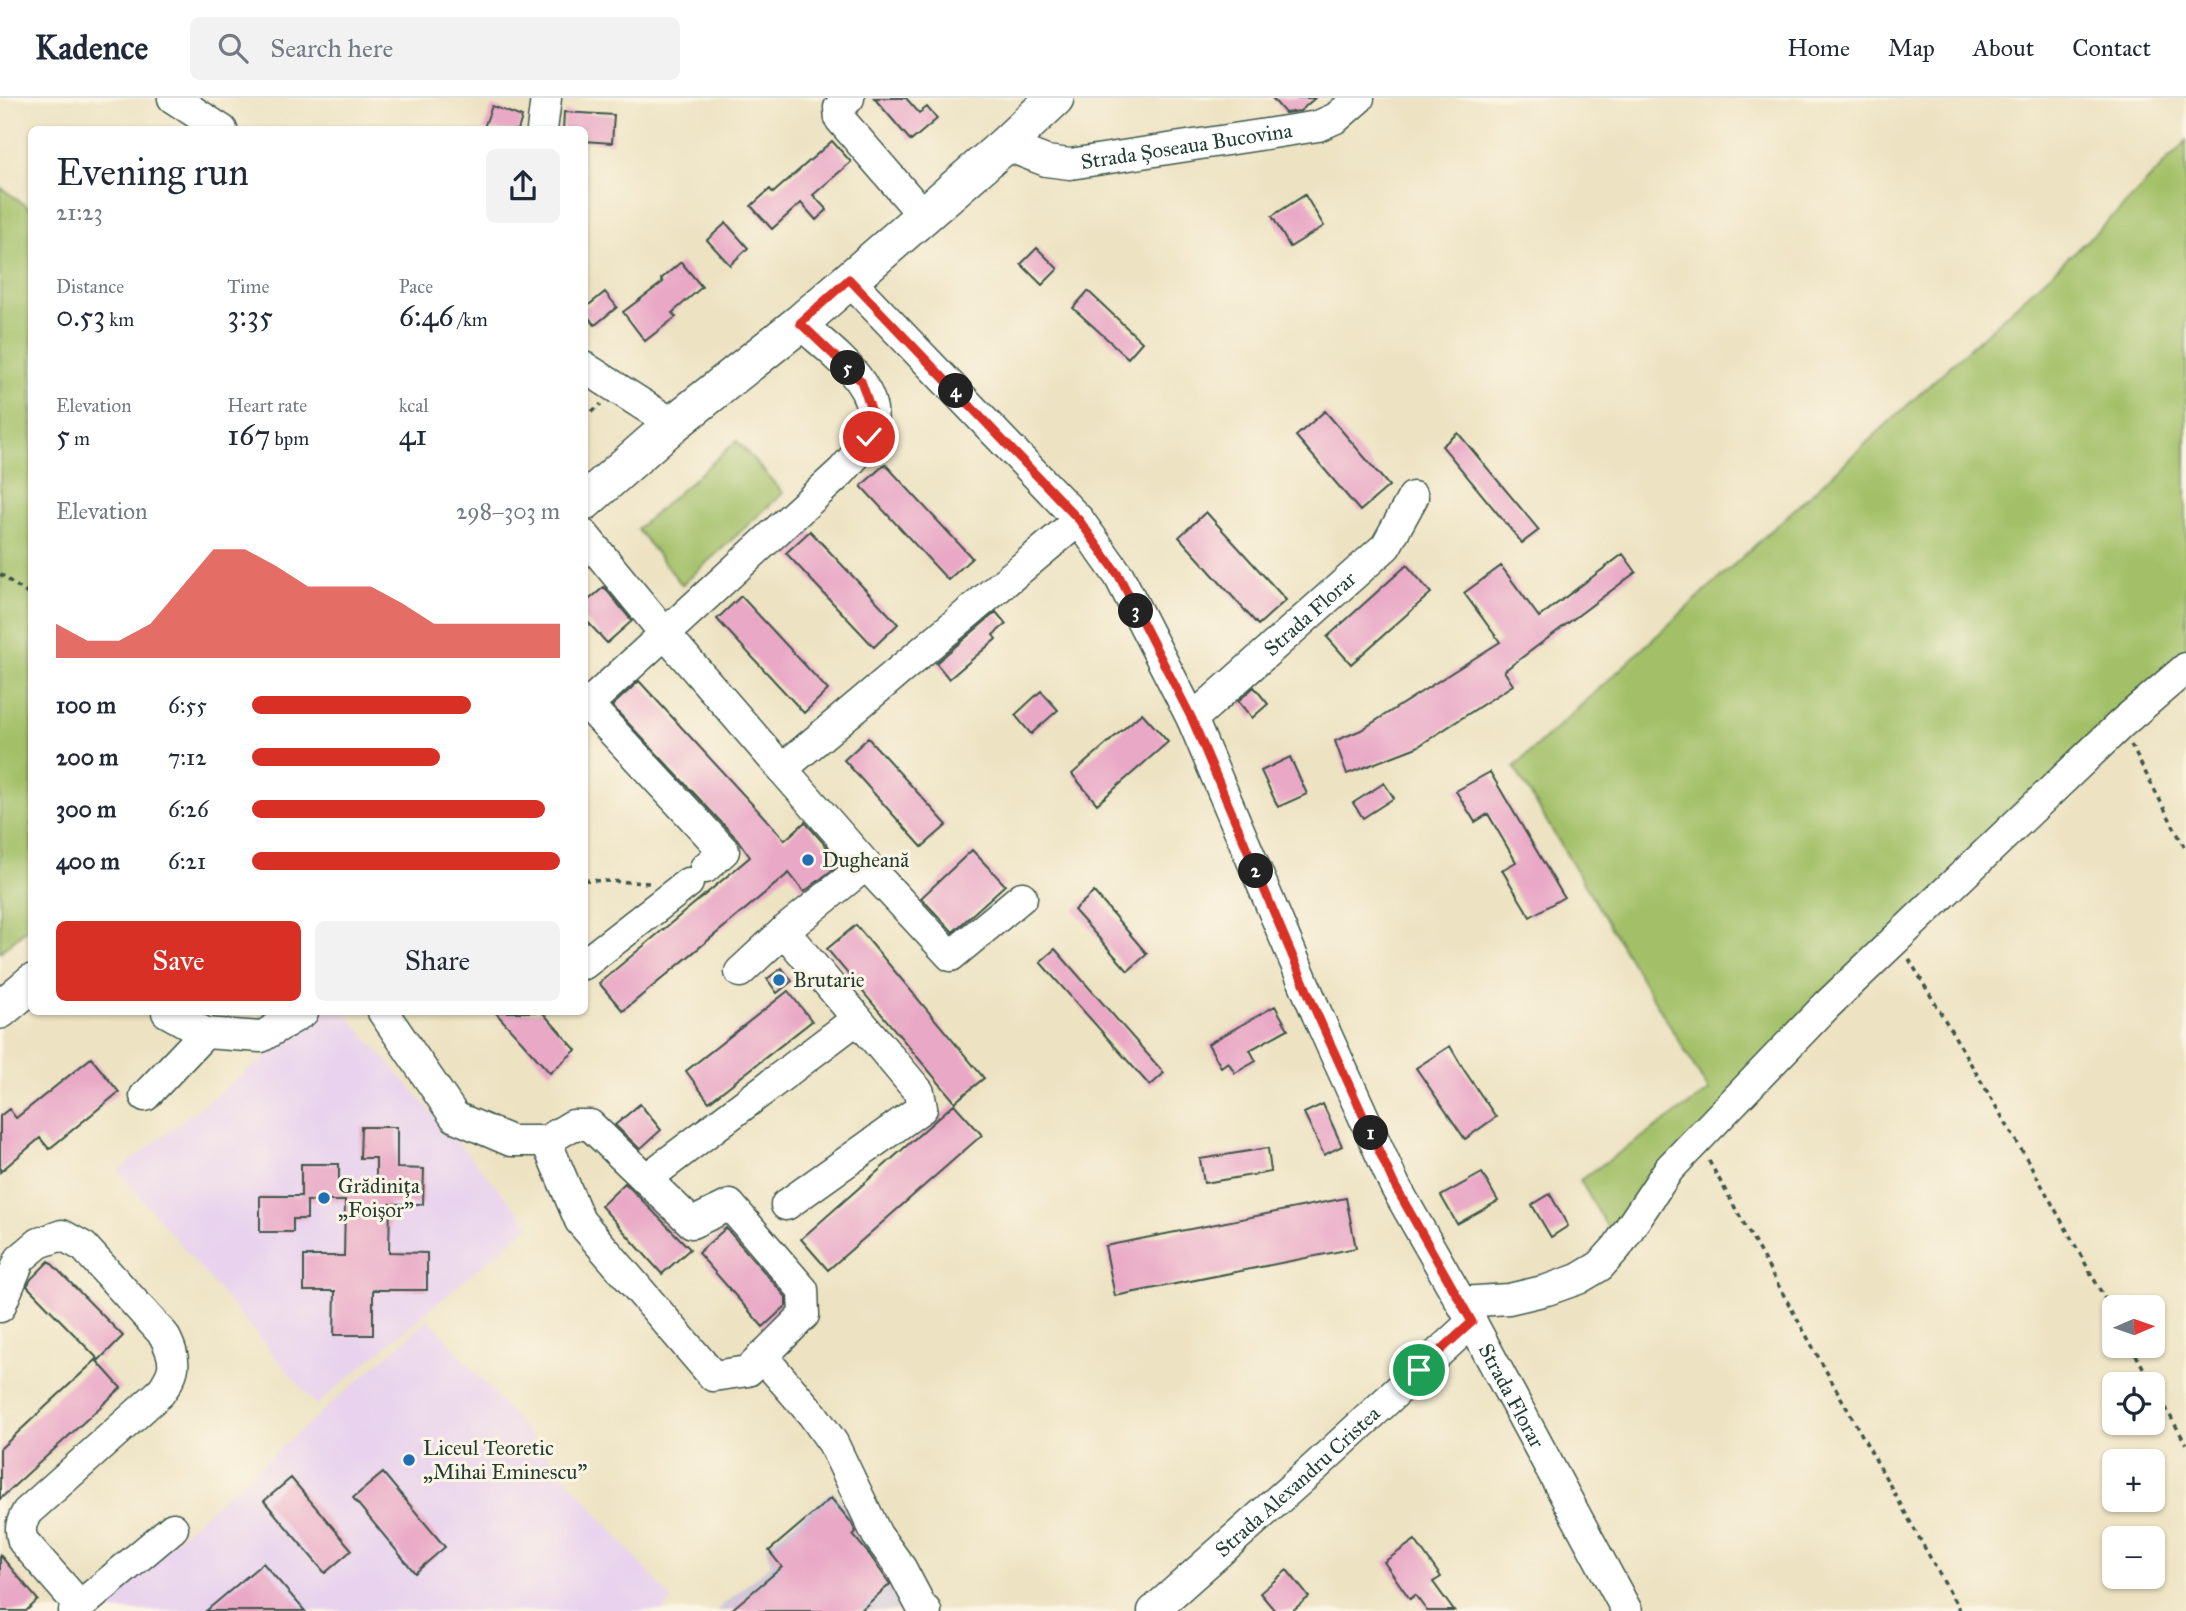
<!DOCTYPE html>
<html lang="en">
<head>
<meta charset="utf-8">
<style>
	body { margin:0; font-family:"IM FELL Great Primer",serif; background:#f2f2f3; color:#1f2937; height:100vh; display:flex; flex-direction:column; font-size:26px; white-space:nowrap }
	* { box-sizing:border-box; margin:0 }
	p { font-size:23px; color:#747a83 }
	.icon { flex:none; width:38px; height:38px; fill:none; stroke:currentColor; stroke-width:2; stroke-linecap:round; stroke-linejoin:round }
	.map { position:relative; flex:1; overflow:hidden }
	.side { position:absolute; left:28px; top:28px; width:560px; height:889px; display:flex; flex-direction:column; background:#fff; border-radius:10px; box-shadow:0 2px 5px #0004 }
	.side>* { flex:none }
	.needle { width:46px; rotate:88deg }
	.buttons { position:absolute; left:2102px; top:1197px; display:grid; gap:14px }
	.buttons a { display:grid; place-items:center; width:63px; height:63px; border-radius:10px; background:#fff; box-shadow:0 2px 5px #0004; font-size:35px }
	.pin { position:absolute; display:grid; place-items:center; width:60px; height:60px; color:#fff; margin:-30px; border:4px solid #fff; border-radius:50%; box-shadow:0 2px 7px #0007 }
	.km { position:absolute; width:35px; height:35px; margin:-18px; border-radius:50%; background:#222; color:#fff; font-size:19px; line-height:35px; text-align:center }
	.round { display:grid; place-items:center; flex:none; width:74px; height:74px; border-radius:10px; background:#f2f2f3 }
	.head { display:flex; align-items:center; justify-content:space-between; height:119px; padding:0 28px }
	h1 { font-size:38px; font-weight:600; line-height:52px }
	.figures { display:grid; grid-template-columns:repeat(3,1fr); gap:10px; height:119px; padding:7px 28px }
	.figures div { display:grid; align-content:center }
	.figures b { font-size:30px; font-weight:600 }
	.figures small { font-size:19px; font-weight:400 }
	.figures p { font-size:19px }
	.chart { height:196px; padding:14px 28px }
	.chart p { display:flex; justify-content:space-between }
	.chart svg { width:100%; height:126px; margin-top:7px; fill:#d93025; opacity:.7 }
	.primary-button { display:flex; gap:14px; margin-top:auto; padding:14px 28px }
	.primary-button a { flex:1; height:80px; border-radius:10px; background:#d93025; color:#fff; font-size:28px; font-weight:600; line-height:80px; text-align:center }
	.primary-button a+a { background:#f2f2f3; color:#1f2937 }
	ul { padding:0 28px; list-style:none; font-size:23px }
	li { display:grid; grid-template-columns:112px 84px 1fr; align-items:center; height:52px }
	li i { height:18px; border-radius:9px; background:#d93025 }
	header { display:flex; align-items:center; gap:42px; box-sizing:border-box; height:98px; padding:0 35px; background:#fff; border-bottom:2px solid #e0e1e3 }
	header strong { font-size:33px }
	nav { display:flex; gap:38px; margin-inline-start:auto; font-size:24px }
	.search { width:490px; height:63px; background:#f2f2f3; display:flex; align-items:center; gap:18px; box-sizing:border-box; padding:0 24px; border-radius:10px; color:#747a83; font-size:26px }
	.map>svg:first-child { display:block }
</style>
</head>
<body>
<header>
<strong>Kadence</strong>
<div class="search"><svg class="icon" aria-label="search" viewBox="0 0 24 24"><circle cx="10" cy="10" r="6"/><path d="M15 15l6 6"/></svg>Search here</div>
<nav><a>Home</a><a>Map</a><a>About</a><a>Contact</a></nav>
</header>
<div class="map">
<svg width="2186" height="1513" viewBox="0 0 2186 1513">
	<rect width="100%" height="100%" fill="#fcf5e5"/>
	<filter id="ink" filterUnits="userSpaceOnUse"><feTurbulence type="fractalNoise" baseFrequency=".0143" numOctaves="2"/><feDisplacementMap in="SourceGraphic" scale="14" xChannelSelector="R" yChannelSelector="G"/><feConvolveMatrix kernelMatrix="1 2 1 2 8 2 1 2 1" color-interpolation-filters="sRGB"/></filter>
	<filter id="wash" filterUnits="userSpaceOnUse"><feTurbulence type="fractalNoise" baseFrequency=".00686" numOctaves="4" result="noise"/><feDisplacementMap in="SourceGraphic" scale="28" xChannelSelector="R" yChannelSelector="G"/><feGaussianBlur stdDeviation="1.57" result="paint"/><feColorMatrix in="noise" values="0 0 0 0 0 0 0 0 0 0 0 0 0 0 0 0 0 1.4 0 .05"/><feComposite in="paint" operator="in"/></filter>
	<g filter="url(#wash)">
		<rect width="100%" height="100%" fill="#ede3c3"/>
		<path fill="#e8d2ee" d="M323 914H344L530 1127 316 1307 118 1073Z
			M429 1221 673 1503 662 1513H93Z"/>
		<path fill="#c9bfd7" d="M833 1393 923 1513H716L771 1466 766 1449Z"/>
		<path fill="#a3c067" stroke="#617e4e" stroke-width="2" d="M2186 43V559L1613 1139 1580 1082 1709 993 1514 669 2122 110Z
			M0 89 32 112V826L0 854Z
			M737 343 783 395 682 487 637 431Z"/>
		<g id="blocks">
			<path fill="#e9a8c6" d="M874 0H906L919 15 927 9 937 21 911 43Z
				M1272 0H1315L1300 13 1285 15Z
				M492 8 522 19 518 32H483Z
				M564 14 614 17 612 45 584 43V32H563Z
				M832 43 851 64 813 97 827 112 816 122 801 105 772 131 751 108 770 91 773 95Z
				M1305 97 1324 128 1290 149 1272 118Z
				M726 125 748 150 730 167 707 142Z
				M1037 150 1058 171 1042 187 1021 166Z
				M681 164 702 189 672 215 676 219 645 243 623 214 663 184 661 181Z
				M1088 193 1142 244 1128 260 1073 210Z
				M605 194 617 209 595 227 584 214V211Z
				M1325 313 1389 388 1360 413 1296 338Z
				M1458 335 1539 432 1522 445 1442 348Z
				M885 366 972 460 948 482 861 388Z
				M1206 414 1286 502 1258 527 1179 439Z
				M810 433 898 526 874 549 786 455Z
				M1623 456 1636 474 1504 573 1513 587 1417 649 1347 676 1335 643 1361 632 1500 544 1464 495 1501 468 1539 519Z
				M1407 467 1431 495 1351 566 1327 539Z
				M604 489 632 523 607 545 584 520V506Z
				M741 498 828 592 804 615 717 521Z
				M996 514 1006 526 993 537 996 541 949 581 936 565Z
				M639 583 785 742 805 724 841 765 804 794 789 775 623 913 599 885 750 759 737 741 612 608Z
				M1254 589 1268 606 1252 620 1238 603Z
				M1041 593 1058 612 1031 636 1015 617Z
				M1142 615 1168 644 1097 706 1072 676Z
				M868 640 947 727 922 749 844 662Z
				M1290 659 1307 696 1278 709 1261 673Z
				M1490 674 1564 799 1530 819 1502 772 1516 764 1488 716 1475 724 1456 693Z
				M1384 685 1394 700 1363 720 1353 705Z
				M972 752 1005 787 953 834 921 800Z
				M1094 794 1147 856 1128 873 1074 812Z
				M856 827 984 980 955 1004 827 851Z
				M1055 851 1164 975 1150 988 1040 864Z
				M782 870 792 883 777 895 767 881Z
				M788 893 812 923 709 1004 686 973Z
				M1275 908 1288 931 1250 952 1256 963 1235 975 1228 964 1221 969 1208 946Z
				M495 914H542L576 952 550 975Z
				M1450 948 1464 972 1496 1019 1465 1041 1416 970Z
				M91 960 119 994 49 1051 40 1040 0 1074V1018L9 1011 16 1020Z
				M640 1006 661 1032 640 1051 615 1027Z
				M954 1006 982 1037 828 1172 801 1141Z
				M1323 1006 1342 1048 1324 1057 1304 1015Z
				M361 1029H397V1070L424 1071 423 1106H390L389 1154 427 1155V1192H373V1237H334L335 1193H304V1158H344L345 1103H307V1121H293V1134H260V1098H301V1066H339V1088H376V1060H360Z
				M1268 1050 1271 1074 1204 1085 1200 1061Z
				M1482 1075 1498 1103 1457 1126 1441 1098Z
				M625 1085 690 1151 662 1176 601 1108Z
				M1550 1096 1568 1128 1551 1139 1532 1107Z
				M1346 1100 1356 1150 1115 1198 1105 1148Z
				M726 1130 786 1199V1208L763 1229 698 1155Z
				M49 1163 123 1238 99 1262 27 1188 31 1181Z
				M96 1262 121 1290 0 1401V1351Z
				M383 1375 445 1449 415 1475 353 1400Z
				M291 1380 352 1452 325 1475 264 1403Z
				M831 1400 851 1424 856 1434 853 1437 869 1456 890 1486 860 1513H730L782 1469 769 1453Z
				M1415 1442 1441 1479 1433 1484 1454 1513H1427L1415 1497 1410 1501 1384 1464Z
				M0 1457 38 1502 26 1513H0Z
				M263 1465 305 1513H206Z
				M1287 1472 1309 1499 1292 1513H1275L1260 1495Z"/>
		</g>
	</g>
	<g filter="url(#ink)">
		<use href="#blocks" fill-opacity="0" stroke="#3e5649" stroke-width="2"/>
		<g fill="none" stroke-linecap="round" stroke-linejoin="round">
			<g stroke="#3e5649" stroke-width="33">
				<g id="minor">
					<path d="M173 0 222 32"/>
					<path d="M849 0 839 10 840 21 923 117"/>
					<path d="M542 32 546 0"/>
					<path id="s1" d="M1005 47 1046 63 1070 66 1318 28 1336 20 1359 0"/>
					<path id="s2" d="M849 182 1079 422 1119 478 1192 621 1317 916 1395 1088 1461 1204 1627 1513"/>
					<path d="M584 269 673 326"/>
					<path d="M584 437 666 537 782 671"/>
					<path d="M588 607 724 753 705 770"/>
					<path d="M584 610 842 373C850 363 864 350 869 338 888 290 829 253 800 225"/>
					<path id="s3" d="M1192 621 1386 448 1413 399"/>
					<path d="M1022 799 951 858 866 767 782 671 1079 422"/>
					<path d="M784 833 866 767"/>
					<path d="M584 866 688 785"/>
					<path d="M740 874 784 833 919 994 922 1010 786 1107"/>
					<path d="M167 914 205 935 261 939 303 914"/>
					<path d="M383 914 455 1019 511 1043H546L573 1027H590L646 1081"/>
					<path d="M145 998 205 935"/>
					<path d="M546 1043 580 1123 713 1278 748 1273 804 1217 803 1192 730 1107 692 1125 646 1081 857 921"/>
					<path d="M1461 1204 1509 1201 1547 1192 1578 1181 1600 1168 1617 1149 1669 1071 1827 907 2121 626 2186 570"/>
					<path d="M0 1209 20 1161 39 1145 62 1137 84 1149 164 1237C177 1263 177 1272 160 1295L27 1414C21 1425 19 1431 23 1443L80 1508 74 1513"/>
					<path d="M762 1258 813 1317 833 1345 877 1437 901 1470 921 1508 926 1513"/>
					<path d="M80 1508 173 1430"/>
					<path id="s4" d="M1153 1513 1315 1369 1472 1224"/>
				</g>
			</g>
			<g stroke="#3e5649" stroke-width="40">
				<path id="major" d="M584 404 673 326 800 225 1005 47 1055 0
					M0 912 32 885"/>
			</g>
			<path stroke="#3e5649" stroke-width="3.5" stroke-dasharray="5 5" stroke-linecap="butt" d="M584 320 601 306
				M0 476 32 499
				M2131 647 2186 752
				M584 782 649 785
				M1909 861 2031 1068 2114 1217
				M1709 1063 1960 1513
				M2131 1248 2186 1346"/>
			<use href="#minor" stroke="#fff" stroke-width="30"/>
			<use href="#major" stroke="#fff" stroke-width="37"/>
		</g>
	</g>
	<g fill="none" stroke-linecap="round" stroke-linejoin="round" filter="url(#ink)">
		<g stroke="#fff" stroke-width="14">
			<path id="route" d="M869 339 873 317 861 283 800 225 849 181 1079 422 1119 478 1192 621 1317 916 1395 1088 1472 1224 1419 1272"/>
		</g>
		<use href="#route" stroke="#d93025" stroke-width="9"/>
	</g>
	<g fill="#1f6fb2" stroke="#fcf5e5" stroke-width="2.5">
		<circle cx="808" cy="762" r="7"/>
		<circle cx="779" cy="882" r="7"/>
		<circle cx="324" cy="1100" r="7"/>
		<circle cx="409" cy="1362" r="7"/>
	</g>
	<g text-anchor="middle" stroke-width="6" stroke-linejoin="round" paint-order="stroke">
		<g font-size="21" fill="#1f3d34" stroke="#fcf5e5">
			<text dy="7" stroke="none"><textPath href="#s1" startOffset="186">Strada Șoseaua Bucovina</textPath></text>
			<text dy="7" stroke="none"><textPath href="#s3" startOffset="158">Strada Florar</textPath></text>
			<text dy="7" stroke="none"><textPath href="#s2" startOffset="1311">Strada Florar</textPath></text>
			<text dy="7" stroke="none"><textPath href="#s4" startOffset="194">Strada Alexandru Cristea</textPath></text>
		</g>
		<g font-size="21" fill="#1f3d34" stroke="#fcf5e5" text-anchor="start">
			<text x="822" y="769">Dugheană</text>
			<text x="793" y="889">Brutarie</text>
			<text x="338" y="1095">Grădinița<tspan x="338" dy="24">„Foișor”</tspan></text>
			<text x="423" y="1357">Liceul Teoretic<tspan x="423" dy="24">„Mihai Eminescu”</tspan></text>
		</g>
	</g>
</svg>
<div class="buttons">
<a><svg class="needle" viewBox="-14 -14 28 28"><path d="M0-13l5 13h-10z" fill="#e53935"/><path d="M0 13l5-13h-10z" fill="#747a83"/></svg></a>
<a><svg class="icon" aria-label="locate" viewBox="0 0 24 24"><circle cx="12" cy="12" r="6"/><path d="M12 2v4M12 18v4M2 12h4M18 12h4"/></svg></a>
<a>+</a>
<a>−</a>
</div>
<div class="pin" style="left:1419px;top:1272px;background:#1e9e55"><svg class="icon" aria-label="arrive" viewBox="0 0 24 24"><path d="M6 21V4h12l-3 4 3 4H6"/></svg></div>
<div class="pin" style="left:869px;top:339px;background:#d93025"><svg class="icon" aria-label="check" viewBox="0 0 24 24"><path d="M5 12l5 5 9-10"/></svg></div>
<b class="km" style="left:1371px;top:1035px">1</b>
<b class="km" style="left:1256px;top:773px">2</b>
<b class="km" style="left:1136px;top:513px">3</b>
<b class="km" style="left:956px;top:293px">4</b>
<b class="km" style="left:848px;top:270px">5</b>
<section class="side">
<div class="head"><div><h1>Evening run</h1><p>21:23</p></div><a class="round"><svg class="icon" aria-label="share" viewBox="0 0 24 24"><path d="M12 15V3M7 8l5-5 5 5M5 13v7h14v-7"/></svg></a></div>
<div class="figures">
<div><p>Distance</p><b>0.53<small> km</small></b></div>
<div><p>Time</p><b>3:35</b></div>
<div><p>Pace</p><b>6:46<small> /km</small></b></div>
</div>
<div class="figures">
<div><p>Elevation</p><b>5<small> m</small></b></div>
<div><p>Heart rate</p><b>167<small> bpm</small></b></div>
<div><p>kcal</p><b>41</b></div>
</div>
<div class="chart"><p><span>Elevation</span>298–303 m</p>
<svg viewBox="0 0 160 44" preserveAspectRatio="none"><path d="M0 44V32L10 38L20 38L30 32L40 19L50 6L60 6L70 12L80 19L90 19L100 19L110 25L120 32L130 32L140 32L150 32L160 32V44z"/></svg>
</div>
<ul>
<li><b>100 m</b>6:55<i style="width:71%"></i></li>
<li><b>200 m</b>7:12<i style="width:61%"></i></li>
<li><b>300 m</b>6:26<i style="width:95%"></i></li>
<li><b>400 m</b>6:21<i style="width:100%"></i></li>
</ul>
<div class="primary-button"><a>Save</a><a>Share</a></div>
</section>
</div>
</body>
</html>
